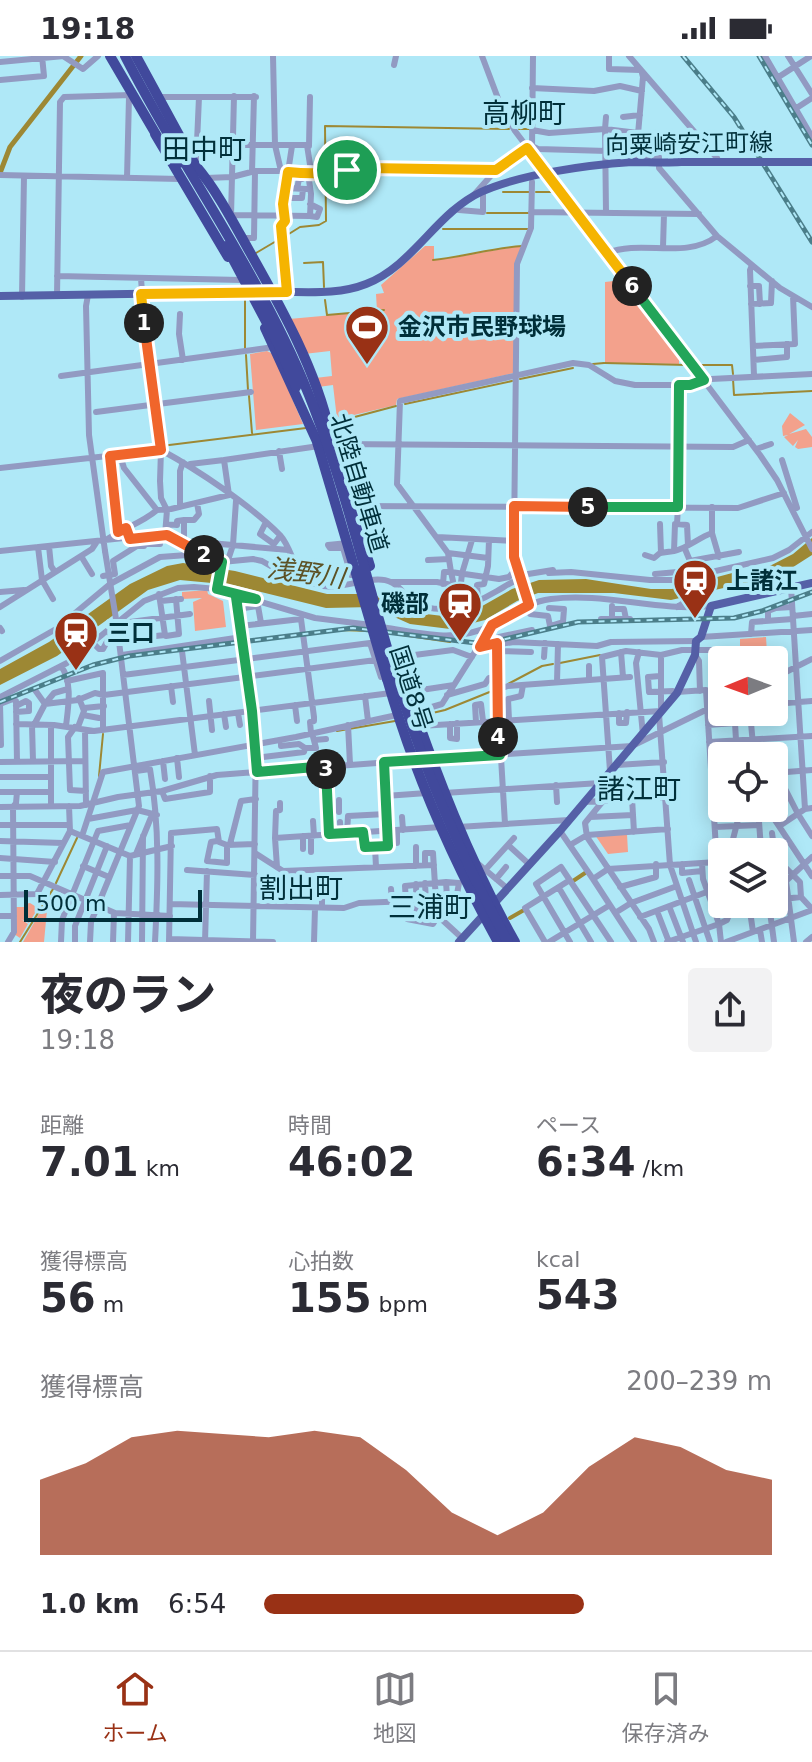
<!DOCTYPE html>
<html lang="ja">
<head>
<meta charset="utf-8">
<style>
	body { margin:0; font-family:"DejaVu Sans","Noto Sans JP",sans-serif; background:#f2f2f3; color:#2b2b33; height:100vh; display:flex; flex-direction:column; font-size:30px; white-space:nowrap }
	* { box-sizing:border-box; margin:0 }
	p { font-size:26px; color:#7c7c81 }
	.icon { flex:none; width:44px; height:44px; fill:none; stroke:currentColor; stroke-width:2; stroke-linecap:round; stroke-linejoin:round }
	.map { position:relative; height:886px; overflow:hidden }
	.details { display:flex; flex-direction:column; background:#fff; flex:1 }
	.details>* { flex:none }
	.needle { width:52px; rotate:269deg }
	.fabs { position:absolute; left:708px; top:590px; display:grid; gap:16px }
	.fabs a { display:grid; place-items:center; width:80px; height:80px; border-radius:8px; background:#fff; box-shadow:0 4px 20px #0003; font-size:40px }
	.scale { position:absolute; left:24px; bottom:20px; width:178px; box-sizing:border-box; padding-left:8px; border:4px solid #002f39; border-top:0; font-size:22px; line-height:28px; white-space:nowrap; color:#002f39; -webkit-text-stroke:6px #afe8f7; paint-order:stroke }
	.pin { position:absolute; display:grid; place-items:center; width:68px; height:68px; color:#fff; margin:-34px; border:4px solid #fff; border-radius:50%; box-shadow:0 2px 8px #0007 }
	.km { position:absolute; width:40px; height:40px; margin:-20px; border-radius:50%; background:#222; color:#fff; font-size:22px; line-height:40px; text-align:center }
	.round { display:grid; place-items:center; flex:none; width:84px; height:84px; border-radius:8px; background:#f2f2f3 }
	.summary { display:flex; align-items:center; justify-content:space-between; height:136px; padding:0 40px }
	h1 { font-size:44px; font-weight:800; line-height:60px }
	.metrics { display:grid; grid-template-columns:repeat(3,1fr); gap:12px; height:136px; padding:8px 40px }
	.metrics div { display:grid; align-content:center }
	.metrics b { font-size:40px; font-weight:800 }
	.metrics small { font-size:22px; font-weight:400 }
	.metrics p { font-size:22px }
	.chart { height:224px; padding:16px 40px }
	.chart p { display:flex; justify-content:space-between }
	.chart svg { width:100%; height:144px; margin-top:8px; fill:#993115; opacity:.7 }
	ul { padding:0 40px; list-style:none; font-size:26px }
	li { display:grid; grid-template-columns:128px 96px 1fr; align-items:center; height:60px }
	li i { height:20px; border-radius:10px; background:#993115 }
	.status { display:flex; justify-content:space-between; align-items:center; height:56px; padding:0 40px; background:#fff; direction:ltr }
	.status svg { height:22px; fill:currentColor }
	.menu { display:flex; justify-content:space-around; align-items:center; height:112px; border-top:2px solid #e1e1e2; background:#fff; font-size:22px; color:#7c7c81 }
	.menu a { display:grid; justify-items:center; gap:4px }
	.menu .selected { color:#993115 }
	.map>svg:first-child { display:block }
</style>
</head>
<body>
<div class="status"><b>19:18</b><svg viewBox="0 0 49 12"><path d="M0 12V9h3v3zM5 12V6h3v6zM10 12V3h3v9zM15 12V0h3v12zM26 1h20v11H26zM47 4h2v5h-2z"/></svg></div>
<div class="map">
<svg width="812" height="886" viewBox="0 0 812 886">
	<rect width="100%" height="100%" fill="#afe8f7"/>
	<path fill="#f3a18c" d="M425 190H434V204C463 201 492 194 522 190L515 208 514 317 397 343 396 349 337 363 333 329 318 331 315 322 332 320 330 295 304 298 289 263 377 255 376 238 384 237 381 229Z
		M622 224 679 297V308L605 307V226Z
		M267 295 273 298 303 368 256 374 250 298Z
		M790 357 805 369 789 378 806 373 812 381V391L798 393 795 391 798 384 793 390 784 381 788 379 783 380 782 370Z
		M207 534 208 538 223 545 226 571 195 575 193 546 202 542 182 543V536Z
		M766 581 767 597H762V604H740V583Z
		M627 778 628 796 608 798 595 779Z
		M30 847 38 852 29 867 21 863 28 868 20 882 14 878 16 851H24L25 848Z
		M43 851 47 854 44 886H23Z"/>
	<path fill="#9d8834" d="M812 482V499L787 515 772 521 671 544 614 537H538L517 545 485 564 450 573 410 568 372 551 326 552 233 529 180 524 148 534 57 600 0 629V613L49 586 130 528 167 510 183 507 235 515 327 538H372L404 552 426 558 443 560 477 553 512 533 539 524 586 523 651 533H672L736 516 752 519 793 498Z"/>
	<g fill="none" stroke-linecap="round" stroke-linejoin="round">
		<path stroke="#9d8834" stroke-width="2" d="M519 73H529
			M503 136H529
			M536 136H555
			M487 157H528
			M443 173H528
			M284 181 300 171 319 169 326 165 325 70 509 73
			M256 197 278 184
			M433 204C463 201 492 192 522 190
			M304 207 323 206 324 231
			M245 244V293
			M325 244 327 259 384 254
			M246 299 248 334
			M605 307 687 309
			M593 308 604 307
			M697 309H732L733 318
			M520 323 573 312
			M733 323 734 339 812 335
			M249 340 252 377
			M405 348 512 325
			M332 367 396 350
			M129 394 306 372
			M388 577 450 586
			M305 579 339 574 370 575
			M560 607 600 599
			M508 628 542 610 553 608
			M420 660 445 654 497 633
			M337 675 395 665
			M99 720 103 678
			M56 827 77 782
			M20 886 53 833"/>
		<path stroke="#9d8834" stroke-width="4" d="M573 825 585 817
			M510 862 524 854"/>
		<path stroke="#9d8834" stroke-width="5" d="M0 117 10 91 81 0"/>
		<path stroke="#8cc3d1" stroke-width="6" stroke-dasharray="6 3" stroke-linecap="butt" d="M111 578 114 572H124"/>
		<path stroke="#929ac2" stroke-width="6" d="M63 0 83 13 98 0
			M273 0 275 89 281 115
			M482 0 502 53 515 75 760 399 777 424 812 493
			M609 0V13L640 14
			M629 0 717 102
			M765 0 812 81
			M788 0 812 38
			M0 6 64 0
			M394 9 396 0
			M777 22 811 0
			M0 24 44 20 42 0
			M532 32 594 35 620 30 642 35
			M157 41H256
			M795 53 812 42
			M606 61 605 73 638 77
			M623 61 640 59
			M532 74 549 77 605 73 606 157
			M233 89H307L311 115
			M309 90 310 41
			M532 90 538 93 607 95 659 101V112L717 180 780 232 812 251
			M532 92 533 0
			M636 101 643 21 642 17
			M196 109 199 41
			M252 116 254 40
			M331 117 333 134 350 127 347 114
			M0 119 180 123
			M127 122 129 41
			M206 122 232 121 255 115H313L326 118 366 112 496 114
			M532 126 531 172 517 208 514 485 517 512 530 558 548 560 550 570 563 566 564 553 549 552
			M285 132 306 133
			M297 133 299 123H302
			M472 141 496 114 527 92
			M284 142H302L303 133
			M310 148 320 153 317 161 310 160
			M459 154 483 156V139
			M531 156 699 158
			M232 159 310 160 311 138 308 117
			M231 160 234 40
			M242 182H254L255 115
			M663 191 664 158
			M607 197C642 183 686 204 717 180
			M752 209 750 214 754 320
			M57 220 241 224
			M141 222 145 279 161 394 160 425 161 442 167 454 165 479
			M750 230H759L760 248
			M287 236 281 170 285 165 284 142 292 90
			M88 239 86 250 89 379 105 495
			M57 240 60 46 64 41 131 39
			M22 241 24 120
			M751 248 771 247 772 225
			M180 258 179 278 183 304
			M753 290 795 288 793 240
			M754 304 787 301V288
			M61 320 274 291
			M679 329 678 451 677 468H675L674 495C688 492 698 482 712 477V451
			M96 356 251 336
			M334 388 733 391 749 384
			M756 393 771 388
			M279 395 282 413
			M120 399 124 412 157 454
			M110 400 118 476
			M782 404 797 452
			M189 410 190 408 224 404
			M0 412 161 394C198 414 250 449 280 479 291 491 293 510 304 523L281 516 262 505 253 503 222 506
			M229 439 224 404 319 390
			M354 450 738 452 784 437
			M180 451V415L183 406
			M166 468 177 469V465L184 464
			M265 468 260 478 274 488 280 480
			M660 468 661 497
			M677 468 687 469 688 489
			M712 477 719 501
			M437 481 514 485
			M103 486C120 473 141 468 157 454L171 453 229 439
			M348 487 328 489 330 492H343L351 519
			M143 488H160
			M184 488V464H194L199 458 197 447
			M49 490 51 510 55 516
			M38 491 42 524 53 543
			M0 495 162 478 222 506 217 533
			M198 496 199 486 288 494
			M448 497 488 502
			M645 499 654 502 660 497 674 495
			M81 500 92 518
			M428 504 449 503
			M690 505 739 496
			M227 507 233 489 236 445
			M463 514 472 484
			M553 514 522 519 520 513 517 512 509 521 499 523 451 516 448 497 397 428 400 345 573 307 589 309 615 325 635 329H690L711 323 812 318
			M462 517 459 547 473 545
			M549 517 571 516 650 524H676L773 502 789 494 812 476
			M655 518 689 515
			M103 520 115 518 113 505 137 490H144
			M304 523C310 526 316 529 323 530 356 535 388 503 410 547 443 559 468 552 497 535 506 530 515 523 526 521
			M393 526H437L476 534
			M443 528 444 516H451L453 525 450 550
			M791 531 805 753
			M0 536 24 534
			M242 542 236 541 256 686 253 886
			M478 543 477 529 484 528 488 510 489 484
			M161 545 181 543
			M0 551 92 493 96 487
			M677 551 685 546 690 505 685 493
			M237 553 258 550 261 567
			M612 553H624L626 563H630
			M793 560 812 558
			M601 563H626
			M612 563V550
			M768 564V555L776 552 792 551
			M240 570 301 563 314 661V665L310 666 311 677
			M382 571C418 577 456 587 490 570 511 559 527 546 551 543 605 536 657 556 711 550
			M0 572 2 575
			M130 572V566L190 558
			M751 578 752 566 793 563
			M166 580 179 578 176 543
			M499 581 532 574
			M701 581 812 574
			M119 584 165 579 159 538
			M93 587 99 593H103L111 578
			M497 587 499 633 497 635 505 768
			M480 591 514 586 597 590 611 586 696 585
			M182 595 195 699
			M498 595 531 596
			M621 596 623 621
			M639 596 636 607 643 679
			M122 599 242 581
			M695 599 699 605 700 635
			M400 601 408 629
			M544 601 545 587
			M0 605 56 573 110 528 160 501 201 498
			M61 610C73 626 68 652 66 670
			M589 610V624
			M123 619 370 587 381 621
			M660 620 648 621 649 636 673 635 675 639
			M774 622 812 603
			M67 625 103 617V674
			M557 626 558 588
			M171 630 173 646
			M499 633 508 630 630 621
			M35 634 45 648 54 637 68 633
			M715 634 713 603 715 600H728V604
			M408 636 454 629
			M677 636 706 634 718 824 722 838
			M447 639 485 628 489 622 497 621
			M365 640 368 665
			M0 641 67 607 144 545 178 532 194 531 217 533 315 562 371 569
			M209 645 212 674
			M0 648 13 643 16 645 17 706
			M0 648 1 689
			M774 648 812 645
			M295 649 297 665
			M16 650 26 645 29 647V655L16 656
			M84 652 104 650
			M415 656 442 648 492 569
			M750 656 754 700
			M238 657 240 669
			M619 657V667H626L627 656
			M224 658 226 671
			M659 658 670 809 696 886
			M83 659 99 662
			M509 664 508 643 521 640 523 629
			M476 666 475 649 481 648 483 665
			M16 668 54 669 94 675 391 637
			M450 668V682L457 683V667
			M32 669 33 705
			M34 669 45 648 78 644 95 637 104 639 453 594 472 601
			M51 669V750
			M348 669 350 708
			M708 669 735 667 736 684
			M420 670 661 655V599
			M75 671 68 681 70 734 86 735
			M78 671 84 655 79 642
			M85 674 86 749
			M281 684V690L299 688 305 692
			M314 684 326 683
			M709 686 812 680
			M743 700V684
			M177 702 179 721
			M255 702 304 696 305 692H316L312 677
			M432 703 632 690 722 646
			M163 705 165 723
			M0 706 85 705
			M617 709 664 706
			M326 710 329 778
			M136 715 150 713C160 771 158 828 155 886
			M610 715 602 601 626 595 661 599 682 594H735L737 604
			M774 717 812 714
			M777 717 798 758 812 780
			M0 721H51
			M556 729 557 746
			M162 735 165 743 210 736V720
			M0 736H51
			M444 737 600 727
			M385 740 427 737
			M632 742 634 776
			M339 744V756
			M603 745 585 767 587 781 649 873 654 886
			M584 746 666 741
			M0 751 80 750 118 741 162 735 217 719 417 704
			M758 752 761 793 784 789
			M767 752 812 820
			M714 754 746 752
			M402 761 403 774
			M590 761 633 759
			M88 763 137 754 157 759
			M313 765 314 780
			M340 766 341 778
			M0 769H69
			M781 769 805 753 812 752
			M458 771 569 764
			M715 771 759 769
			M397 774V787
			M70 775 130 800 172 790
			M560 775 593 823 608 813 717 806
			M363 776 365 791 388 790 384 706
			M347 777 348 760 386 758
			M772 777 774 792
			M82 780 103 716 296 681 397 659
			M303 780V793
			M311 780V796
			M275 782 276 755 280 754V747
			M0 785 63 787
			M217 785 211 786 207 805 227 807V789
			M230 788 241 745 256 743
			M716 788 732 787 741 752
			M508 789 530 809
			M570 789 587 779 668 773
			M375 791 376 811
			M416 791V810
			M781 791 783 809 800 826 801 841 812 853
			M744 796 761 793
			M255 797 283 815 434 809
			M136 798 152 759
			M0 802 55 806
			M476 806 508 833
			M682 808V817L702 815
			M425 809V797H433L436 845
			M83 810 109 821
			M277 811 275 782 441 771
			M187 814 255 819
			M485 814 514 782
			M0 820H30L115 857 170 860
			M496 823 506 811
			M593 823 634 886
			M689 824 710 886
			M786 825 794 886
			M446 826 459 827 454 855H448
			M774 826 786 825 812 801
			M425 827 427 867
			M416 828 417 865
			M620 831 656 821V808
			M559 832 591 886
			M391 833 392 845
			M301 835 322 836V851
			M0 839 37 838 70 775 69 750
			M774 844 801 841
			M170 848 344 852 359 847 436 844
			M749 848 753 876
			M769 848 774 886
			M669 850 683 886
			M438 855H448L446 826 405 830 407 863 433 868 438 860
			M657 855 669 886
			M615 857 631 847 677 830
			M0 860H14
			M438 860 462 882
			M640 861 720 831
			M760 874 762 886
			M169 883 273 886
			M8 886 14 876 13 751 16 747 17 736
			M61 886 62 864 98 775 131 769
			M75 886V870L107 790
			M90 886 91 866 139 750 117 569
			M113 886 114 857
			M128 886 130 800
			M142 886 143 780
			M169 886 171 777 217 773 219 786 227 789 255 788
			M205 886 207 815
			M314 886 315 852
			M545 886 525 852 570 824
			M549 886 610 849
			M570 886 536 828 561 811 611 886
			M667 886 719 868 703 823 702 807
			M721 886 719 868 727 864 729 859 725 848
			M726 886 812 854
			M806 886 812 881"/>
		<path stroke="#5560a7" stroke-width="8" d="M269 236C301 235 336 240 366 228 413 210 436 157 481 136 521 118 587 109 632 106 648 106 664 107 681 106
			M0 240 255 236
			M459 886 560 775 677 637 695 599 696 585 701 581 711 550 812 527"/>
		<path stroke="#41499c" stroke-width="10" d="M110 0 157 80
			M136 0 198 114
			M155 78 228 201
			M196 110C218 136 234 168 251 198 282 253 316 314 330 377
			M265 272 319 390
			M327 371 370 510
			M317 386 355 514
			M387 623C413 714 452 803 498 886
			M405 627C435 716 469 804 515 886"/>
		<g stroke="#4b7e8a" stroke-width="5">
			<path id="rail" d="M683 0 734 61 812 186
				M759 0 812 89
				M0 646 93 609 129 600 353 572 484 588 578 566 734 562 762 555 812 536"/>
		</g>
		<use href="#rail" stroke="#afe8f7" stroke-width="2" stroke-dasharray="6" stroke-linecap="butt"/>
		<path stroke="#929ac2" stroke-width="6" d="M105 495 116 563"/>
		<path stroke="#5560a7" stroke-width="8" d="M681 106H812"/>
		<path stroke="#41499c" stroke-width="10" d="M125 0C186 120 266 225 314 352 351 448 372 549 404 647 431 730 466 810 508 886
			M167 88 179 107
			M226 190 279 290 296 331
			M355 514 387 623"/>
	</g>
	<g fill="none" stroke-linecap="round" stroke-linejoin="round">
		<g stroke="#fff" stroke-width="16">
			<path id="split-1" d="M144 267 141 238 287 236 281 170 285 165 283 148 288 116C307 118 328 118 347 114"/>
		</g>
		<g stroke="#fff" stroke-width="16">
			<path id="split-2" d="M144 267 161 394 110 400 118 476 126 472 130 483 167 479 204 499"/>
		</g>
		<g stroke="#fff" stroke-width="16">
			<path id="split-3" d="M204 499 222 506 217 533 256 543 236 541 252 655 257 716 326 710V713"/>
		</g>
		<g stroke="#fff" stroke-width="16">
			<path id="split-4" d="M326 713 329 778 363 776 365 791 388 790 384 706 500 699 498 681"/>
		</g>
		<g stroke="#fff" stroke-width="16">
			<path id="split-5" d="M498 681 497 587 480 591 492 569 529 549 514 501V450L588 451"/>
		</g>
		<g stroke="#fff" stroke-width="16">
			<path id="split-6" d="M588 451H678L679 329H690L704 324 632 230"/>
		</g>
		<g stroke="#fff" stroke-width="16">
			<path id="split-7" d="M347 114 366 112 496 114 527 92 632 230"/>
		</g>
		<use href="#split-1" stroke="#f5b400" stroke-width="10"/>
		<use href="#split-2" stroke="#f0652b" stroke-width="10"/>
		<use href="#split-3" stroke="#22a559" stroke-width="10"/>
		<use href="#split-4" stroke="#22a559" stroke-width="10"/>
		<use href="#split-5" stroke="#f0652b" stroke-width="10"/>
		<use href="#split-6" stroke="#22a559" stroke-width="10"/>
		<use href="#split-7" stroke="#f5b400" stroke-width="10"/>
	</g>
	<defs>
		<g id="stadium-pin" transform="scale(2.3)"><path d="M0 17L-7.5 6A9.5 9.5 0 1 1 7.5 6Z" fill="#993115" stroke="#afe8f7"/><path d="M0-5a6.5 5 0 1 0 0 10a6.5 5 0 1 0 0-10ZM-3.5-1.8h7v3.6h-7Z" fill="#fff"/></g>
		<g id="station-pin" transform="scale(2.3)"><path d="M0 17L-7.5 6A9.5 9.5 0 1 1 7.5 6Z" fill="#993115" stroke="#afe8f7"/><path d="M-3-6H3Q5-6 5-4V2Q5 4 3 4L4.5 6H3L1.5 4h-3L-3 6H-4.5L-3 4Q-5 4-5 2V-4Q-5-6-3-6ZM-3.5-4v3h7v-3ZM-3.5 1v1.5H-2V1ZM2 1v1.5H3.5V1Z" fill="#fff"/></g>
	</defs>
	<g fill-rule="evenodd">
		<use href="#stadium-pin" x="367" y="271"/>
		<use href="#station-pin" x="695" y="525"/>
		<use href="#station-pin" x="460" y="548"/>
		<use href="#station-pin" x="76" y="577"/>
	</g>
	<g text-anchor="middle" stroke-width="8" stroke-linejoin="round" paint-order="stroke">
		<g font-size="24" fill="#002f39" stroke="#afe8f7">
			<text transform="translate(689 88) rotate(-1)" y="8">向粟崎安江町線</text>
			<text transform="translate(359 427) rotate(73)" y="8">北陸自動車道</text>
			<text transform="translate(411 632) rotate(72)" y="8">国道8号</text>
		</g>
		<g font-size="24" font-weight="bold" fill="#002f39" stroke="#afe8f7" text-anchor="start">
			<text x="398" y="279">金沢市民野球場</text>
			<text x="726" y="533">上諸江</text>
			<text x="429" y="556" text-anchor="end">磯部</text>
			<text x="107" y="585">三口</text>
		</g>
		<g font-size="26" font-style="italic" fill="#5c5124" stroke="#afe8f7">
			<text transform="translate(306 517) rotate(8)" y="9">浅野川</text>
		</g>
		<g font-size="28" fill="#002f39" stroke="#afe8f7">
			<text x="524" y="67">高柳町</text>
			<text x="204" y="103">田中町</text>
			<text x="639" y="743">諸江町</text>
			<text x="301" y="842">割出町</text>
			<text x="430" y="861">三浦町</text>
		</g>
	</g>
</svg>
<div class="fabs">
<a><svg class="needle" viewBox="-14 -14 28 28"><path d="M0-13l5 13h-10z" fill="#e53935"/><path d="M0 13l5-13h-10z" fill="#7c7c81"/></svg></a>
<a><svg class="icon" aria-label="locate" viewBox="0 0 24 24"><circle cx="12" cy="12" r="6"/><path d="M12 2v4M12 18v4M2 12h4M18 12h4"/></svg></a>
<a><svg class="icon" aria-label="layers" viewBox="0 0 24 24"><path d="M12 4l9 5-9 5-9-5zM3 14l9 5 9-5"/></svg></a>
</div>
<div class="scale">500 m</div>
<div class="pin" style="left:347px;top:114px;background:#1e9e55"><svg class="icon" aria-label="arrive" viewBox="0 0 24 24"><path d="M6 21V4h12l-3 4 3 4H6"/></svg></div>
<b class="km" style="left:144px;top:267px">1</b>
<b class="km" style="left:204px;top:499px">2</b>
<b class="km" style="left:326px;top:713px">3</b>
<b class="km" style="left:498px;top:681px">4</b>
<b class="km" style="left:588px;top:451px">5</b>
<b class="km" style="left:632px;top:230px">6</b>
</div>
<section class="details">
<div class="summary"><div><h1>夜のラン</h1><p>19:18</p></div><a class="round"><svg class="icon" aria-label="share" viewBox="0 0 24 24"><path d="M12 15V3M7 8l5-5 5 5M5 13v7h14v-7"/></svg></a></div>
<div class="metrics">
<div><p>距離</p><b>7.01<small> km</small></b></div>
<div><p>時間</p><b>46:02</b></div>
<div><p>ペース</p><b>6:34<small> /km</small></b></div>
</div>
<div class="metrics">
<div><p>獲得標高</p><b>56<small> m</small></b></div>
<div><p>心拍数</p><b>155<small> bpm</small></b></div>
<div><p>kcal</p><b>543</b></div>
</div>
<div class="chart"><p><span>獲得標高</span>200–239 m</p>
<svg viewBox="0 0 160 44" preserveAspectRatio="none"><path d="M0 44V21L10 16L20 8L30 6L40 7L50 8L60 6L70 8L80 18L90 31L100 38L110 31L120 17L130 8L140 11L150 18L160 21V44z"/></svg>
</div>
<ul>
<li><b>1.0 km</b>6:54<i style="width:63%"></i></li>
</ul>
</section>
<nav class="menu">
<a class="selected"><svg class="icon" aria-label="home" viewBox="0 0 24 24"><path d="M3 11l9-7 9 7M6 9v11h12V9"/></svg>ホーム</a>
<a><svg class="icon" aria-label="map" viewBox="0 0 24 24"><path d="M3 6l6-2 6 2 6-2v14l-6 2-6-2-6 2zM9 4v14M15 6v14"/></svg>地図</a>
<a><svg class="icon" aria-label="saved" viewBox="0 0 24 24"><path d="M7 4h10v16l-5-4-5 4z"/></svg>保存済み</a>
</nav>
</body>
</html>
